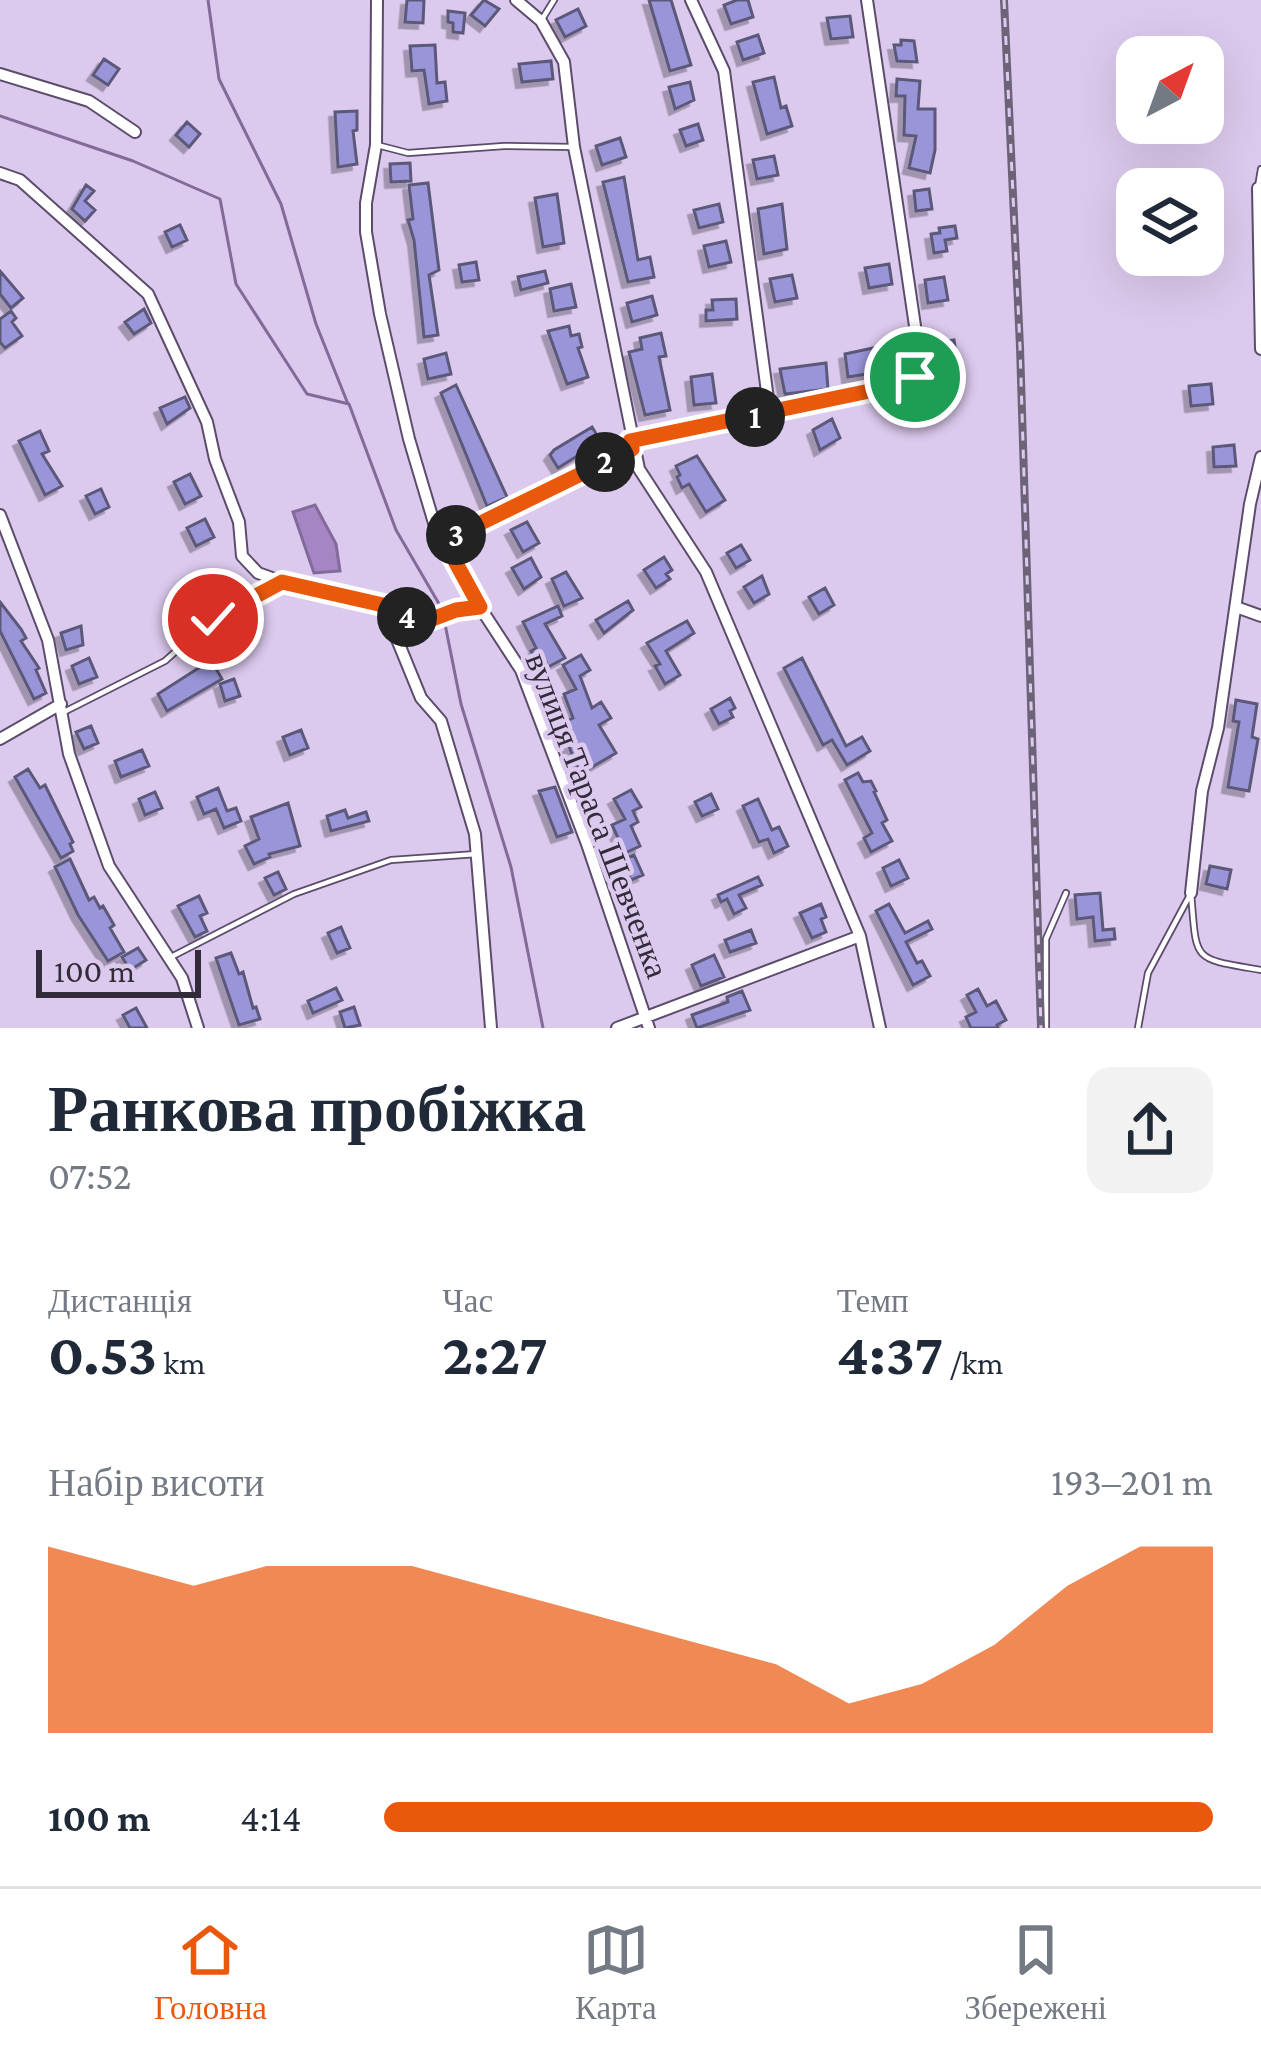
<!DOCTYPE html>
<html lang="uk">
<head>
<meta charset="utf-8">
<style>
	body { margin:0; font-family:"Crimson Pro",serif; background:#f2f2f3; color:#1f2937; height:100vh; display:flex; flex-direction:column; font-size:45px; white-space:nowrap }
	* { box-sizing:border-box; margin:0 }
	p { font-size:39px; color:#747a83 }
	.icon { flex:none; width:66px; height:66px; fill:none; stroke:currentColor; stroke-width:2; stroke-linecap:round; stroke-linejoin:round }
	.map { position:relative; height:1028px; overflow:hidden }
	.sheet { display:flex; flex-direction:column; background:#fff; flex:1 }
	.sheet>* { flex:none }
	.needle { width:78px; rotate:41deg }
	.fabs { position:absolute; left:1116px; top:36px; display:grid; gap:24px }
	.fabs a { display:grid; place-items:center; width:108px; height:108px; border-radius:24px; background:#fff; box-shadow:0 12px 48px #0002; font-size:60px }
	.scale { position:absolute; left:36px; bottom:30px; width:165px; box-sizing:border-box; padding-left:12px; border:6px solid #322b39; border-top:0; font-size:33px; line-height:42px; white-space:nowrap; color:#322b39; -webkit-text-stroke:9px #dccaee; paint-order:stroke }
	.pin { position:absolute; display:grid; place-items:center; width:102px; height:102px; color:#fff; margin:-51px; border:6px solid #fff; border-radius:50%; box-shadow:0 3px 12px #0007 }
	.km { position:absolute; width:60px; height:60px; margin:-30px; border-radius:50%; background:#222; color:#fff; font-size:33px; line-height:60px; text-align:center }
	.round { display:grid; place-items:center; flex:none; width:126px; height:126px; border-radius:24px; background:#f2f2f3 }
	.headline { display:flex; align-items:center; justify-content:space-between; height:204px; padding:0 48px }
	h1 { font-size:66px; font-weight:700; line-height:90px }
	.metrics { display:grid; grid-template-columns:repeat(3,1fr); gap:18px; height:204px; padding:12px 48px }
	.metrics div { display:grid; align-content:center }
	.metrics b { font-size:60px; font-weight:700 }
	.metrics small { font-size:33px; font-weight:400 }
	.metrics p { font-size:33px }
	.chart { height:336px; padding:24px 48px }
	.chart p { display:flex; justify-content:space-between }
	.chart svg { width:100%; height:216px; margin-top:12px; fill:#ea580c; opacity:.7 }
	ul { padding:0 48px; list-style:none; font-size:39px }
	li { display:grid; grid-template-columns:192px 144px 1fr; align-items:center; height:90px }
	li i { height:30px; border-radius:15px; background:#ea580c }
	.tabs { display:flex; justify-content:space-around; align-items:center; height:168px; border-top:3px solid #e0e1e3; background:#fff; font-size:33px; color:#747a83 }
	.tabs a { display:grid; justify-items:center; gap:6px }
	.tabs .selected { color:#ea580c }
	.map>svg:first-child { display:block }
</style>
</head>
<body>
<div class="map">
<svg width="1261" height="1028" viewBox="0 0 1261 1028">
	<defs>
		<filter id="shadow"><feDropShadow dx="-5.5" dy="5.5" stdDeviation="0" flood-color="#0004"/></filter>
	</defs>
	<rect width="100%" height="100%" fill="#dccaee"/>
	<path fill="#a585c4" stroke="#826a9a" stroke-width="3" d="M315 505 336 544 340 571 314 573 293 512Z"/>
	<g fill="none" stroke-linecap="round" stroke-linejoin="round">
		<path stroke="#826a9a" stroke-width="3" d="M208 0 219 79 281 204 316 324 348 404
			M0 116 133 161 220 199 236 284 307 394 349 404 396 530 442 609 461 704 511 867 543 1028"/>
	</g>
	<path fill="#9a95d8" stroke="#5b597a" stroke-width="3" filter="url(#shadow)" d="M407 0H424L423 23 405 22Z
		M484 0 499 9 485 26 471 15Z
		M649 0H671L691 65 670 71Z
		M737 0H748L753 17 731 24 724 5Z
		M578 9 586 26 565 37 556 20Z
		M448 11 465 13 463 33 453 32V23L448 22Z
		M850 16 853 37 831 39 827 18Z
		M758 35 764 53 743 60 737 42Z
		M901 40 914 41 917 62 897 61 894 45H901Z
		M435 45 437 83 445 82 447 101 429 104 424 70 412 71 410 46Z
		M104 59 119 69 108 85 93 75Z
		M551 61 553 79 522 82 519 64Z
		M774 77 781 108 786 106 792 126 767 134 753 82Z
		M897 79 920 81 918 109H935V150L930 173 909 168 916 136 904 135 905 96H896Z
		M690 82 694 100 675 109 669 87Z
		M357 111V130L353 131 357 164 338 167 335 112Z
		M187 122 200 134 189 147 176 135Z
		M698 124 703 140 686 146 680 130Z
		M620 138 626 157 602 165 596 146Z
		M774 156 778 175 757 179 753 160Z
		M410 163 411 181 391 182 390 164Z
		M624 177 638 260 650 257 654 277 628 282 603 182Z
		M428 183 439 270 429 275 438 335 424 337 414 240 408 220 413 219 409 185Z
		M86 185 94 191 85 201 95 210 85 221 72 209Z
		M929 189 932 209 916 211 914 191Z
		M557 194 564 243 543 247 535 198Z
		M719 204 723 222 699 228 694 210Z
		M782 204 787 249 764 254 758 209Z
		M180 225 187 240 172 247 165 232Z
		M955 226 957 238 945 240 947 251 934 253 931 234 940 233 939 228Z
		M726 241 731 262 709 267 704 246Z
		M476 262 479 280 462 282 459 265Z
		M889 264 892 284 869 288 865 268Z
		M0 271 23 298 11 308 0 294Z
		M545 271 548 283 521 290 518 277Z
		M792 275 797 298 775 302 770 279Z
		M944 277 948 300 928 303 925 280Z
		M571 284 576 307 554 311 550 289Z
		M652 296 657 315 632 322 627 303Z
		M736 299 737 319 706 321V310H713L712 300Z
		M144 309 151 323 134 334 125 322Z
		M11 311 16 318 12 322 22 336 5 348 0 342V319Z
		M569 326 571 336 579 334 582 347 578 348 588 377 567 384 548 331Z
		M661 333 666 356 659 357 670 410 645 415 629 352 642 349 640 338Z
		M954 340 957 360 937 363 934 343Z
		M901 342 905 368 848 377 845 354Z
		M446 353 451 374 428 379 424 359Z
		M826 363 828 389 785 394 780 369Z
		M712 374 716 403 694 405 691 377Z
		M1211 384 1213 404 1191 406 1189 386Z
		M456 385 507 497 487 506 441 393Z
		M185 397 190 408 167 424 160 408Z
		M832 419 840 438 820 450 813 430Z
		M592 427 606 450 587 461 582 453 558 468 550 455 554 450Z
		M40 431 49 451 42 454 62 486 45 495 19 441Z
		M1234 445 1236 466 1214 467 1213 447Z
		M697 456 725 500 706 512 689 484 682 488 677 477 680 475 676 466Z
		M190 474 201 496 185 504 174 482Z
		M101 489 109 507 95 514 86 496Z
		M205 519 214 537 196 546 187 528Z
		M527 522 539 543 523 552 511 530Z
		M741 545 750 560 736 568 727 553Z
		M664 557 672 570 666 574 670 579 656 588 644 570Z
		M531 558 541 577 524 589 512 568Z
		M566 572 582 598 564 606 552 579Z
		M762 576 769 594 754 603 744 587Z
		M239 578 247 593 231 601 223 587Z
		M825 588 834 605 819 614 809 597Z
		M628 601 633 610 604 633 596 620Z
		M0 602 21 629 26 638 21 641 39 668 36 670 46 693 34 699 0 631Z
		M558 606 562 616 545 624 565 658 548 667 544 657 536 661 531 651 536 648 523 622Z
		M687 621 694 633 666 651 680 675 665 684 655 666 660 664 647 643Z
		M213 635a10 10 0 1 1 20 0a10 10 0 1 1-20 0Z
		M81 626 83 645 66 650 61 633Z
		M581 655 590 670 580 676 592 708 601 702 611 718 599 725 616 753 580 774 560 724 573 718 564 694 576 689 563 665Z
		M89 658 97 677 79 684 72 666Z
		M802 658 846 746 862 737 870 751 847 765 832 740 823 745 784 668Z
		M211 660 222 679 167 711 158 694Z
		M234 679 240 696 225 701 220 684Z
		M730 698 735 708 730 711 733 717 719 724 711 709Z
		M1236 700 1257 704 1252 737 1258 739 1249 791 1228 787 1239 722 1233 721Z
		M91 726 98 743 84 749 76 732Z
		M301 730 308 748 290 755 283 737Z
		M142 750 149 766 121 777 115 761Z
		M28 769 40 788 45 785 73 842 70 844 73 851 61 858 15 777Z
		M858 773 863 782 871 781 876 791 874 792 887 820 882 823 892 841 871 852 864 838 872 833 845 780Z
		M555 787 572 832 557 837 539 791Z
		M218 788 227 811 236 808 241 821 224 828 216 809 204 814 197 797Z
		M631 790 641 807 633 811 638 822 631 826 640 846 625 853 612 825 625 819 614 799Z
		M155 792 162 808 145 815 139 799Z
		M711 794 718 809 702 816 695 802Z
		M758 799 772 830 779 827 788 846 774 853 768 839 759 842 743 806Z
		M288 803 300 846 269 854 270 857 254 864 245 846 259 839 251 817Z
		M345 810 348 818 366 812 369 821 331 831 327 816Z
		M634 855 643 875 631 880 622 860Z
		M70 859 89 900 94 897 100 908 103 906 114 925 110 928 124 952 108 961 78 915 55 867Z
		M899 860 908 878 891 886 883 868Z
		M1210 866 1231 870 1227 889 1206 884Z
		M278 872 286 889 274 895 265 878Z
		M758 877 762 885 739 895 746 908 734 914 727 899 721 902 718 895Z
		M1100 893 1103 930 1114 929 1115 939 1095 941 1093 917 1077 919 1075 895Z
		M199 896 207 913 200 916 207 931 195 937 178 906Z
		M821 904 826 917 821 919 826 932 812 938 800 913Z
		M889 904 905 933 928 921 932 929 906 942 917 963 922 961 930 976 913 985 876 911Z
		M341 927 350 948 337 953 328 933Z
		M751 930 756 943 730 952 725 940Z
		M138 948 146 960 130 970 122 957Z
		M231 953 239 974 243 972 253 1008 256 1007 260 1019 239 1025 216 958Z
		M714 955 724 977 701 986 692 965Z
		M336 988 342 1000 313 1013 308 1001Z
		M978 989 987 1006 996 1001 1006 1020 997 1025 998 1028H971L966 1017 976 1012 967 995Z
		M742 991 750 1010 697 1028 692 1015 728 1002 727 997Z
		M354 1007 360 1025 345 1028 340 1012Z
		M136 1008 147 1028H130L123 1015Z"/>
	<g fill="none" stroke-linecap="round" stroke-linejoin="round">
		<g stroke="#5b4c6b" stroke-width="8">
			<path id="lane" d="M541 21 554 0
				M377 145 408 153 504 146 574 147
				M1258 187 1261 169
				M444 541 632 449
				M62 713 165 661 213 618 277 585
				M1191 893C1197 963 1191 958 1261 970
				M173 956 294 894 391 860 477 854
				M1046 1028V939L1066 893
				M1138 1028 1148 973 1191 893"/>
		</g>
		<g stroke="#5b4c6b" stroke-width="14">
			<path id="street" d="M377 0 376 145 366 203V232L380 314 409 439 434 523 476 601 521 670 587 844 649 1028
				M516 0 541 21 564 62 574 147 639 469 706 572 860 936 880 1028
				M691 0 724 71 770 414
				M0 74 89 101 135 132
				M0 173 20 180 148 294 207 422 215 459 239 522 242 556 258 573 297 587 383 605 421 698 441 721 475 834 491 1028
				M1258 188 1261 349
				M630 441 908 383 915 377 920 360 867 0
				M0 515 48 640 69 754 109 866 182 978 198 1028
				M1236 607 1261 616
				M0 739 61 704
				M1191 893 1202 791 1218 728 1250 504 1261 457
				M617 1028 860 936"/>
		</g>
		<path stroke="#998ba7" stroke-width="3" stroke-dasharray="6 9" stroke-linecap="butt" d="M401 615 422 624 470 608"/>
		<use href="#lane" stroke="#fff" stroke-width="4.5"/>
		<use href="#street" stroke="#fff" stroke-width="10"/>
		<g stroke="#6d6378" stroke-width="8">
			<path id="rail" d="M1004 0 1020 347 1041 1028"/>
		</g>
		<use href="#rail" stroke="#dccaee" stroke-width="3" stroke-dasharray="9" stroke-linecap="butt"/>
	</g>
	<g fill="none" stroke-linecap="round" stroke-linejoin="round">
		<g stroke="#fff" stroke-width="24">
			<path id="route" d="M213 619 282 582 383 605 422 623 456 610 480 607 444 541 632 449 630 441 908 383 915 377"/>
		</g>
		<use href="#route" stroke="#ea580c" stroke-width="15"/>
	</g>
	<g text-anchor="middle" stroke-width="9" stroke-linejoin="round" paint-order="stroke">
		<g font-size="33" fill="#322b39" stroke="#dccaee">
			<text transform="translate(598 815) rotate(69)" y="12">вулиця Тараса Шевченка</text>
		</g>
	</g>
</svg>
<div class="fabs">
<a><svg class="needle" viewBox="-14 -14 28 28"><path d="M0-13l5 13h-10z" fill="#e53935"/><path d="M0 13l5-13h-10z" fill="#747a83"/></svg></a>
<a><svg class="icon" aria-label="layers" viewBox="0 0 24 24"><path d="M12 4l9 5-9 5-9-5zM3 14l9 5 9-5"/></svg></a>
</div>
<div class="scale">100 m</div>
<div class="pin" style="left:915px;top:377px;background:#1e9e55"><svg class="icon" aria-label="arrive" viewBox="0 0 24 24"><path d="M6 21V4h12l-3 4 3 4H6"/></svg></div>
<div class="pin" style="left:213px;top:619px;background:#d93025"><svg class="icon" aria-label="check" viewBox="0 0 24 24"><path d="M5 12l5 5 9-10"/></svg></div>
<b class="km" style="left:755px;top:417px">1</b>
<b class="km" style="left:605px;top:462px">2</b>
<b class="km" style="left:456px;top:535px">3</b>
<b class="km" style="left:407px;top:617px">4</b>
</div>
<section class="sheet">
<div class="headline"><div><h1>Ранкова пробіжка</h1><p>07:52</p></div><a class="round"><svg class="icon" aria-label="share" viewBox="0 0 24 24"><path d="M12 15V3M7 8l5-5 5 5M5 13v7h14v-7"/></svg></a></div>
<div class="metrics">
<div><p>Дистанція</p><b>0.53<small> km</small></b></div>
<div><p>Час</p><b>2:27</b></div>
<div><p>Темп</p><b>4:37<small> /km</small></b></div>
</div>
<div class="chart"><p><span>Набір висоти</span>193–201 m</p>
<svg viewBox="0 0 160 44" preserveAspectRatio="none"><path d="M0 44V6L10 10L20 14L30 10L40 10L50 10L60 14L70 18L80 22L90 26L100 30L110 38L120 34L130 26L140 14L150 6L160 6V44z"/></svg>
</div>
<ul>
<li><b>100 m</b>4:14<i style="width:100%"></i></li>
</ul>
</section>
<nav class="tabs">
<a class="selected"><svg class="icon" aria-label="home" viewBox="0 0 24 24"><path d="M3 11l9-7 9 7M6 9v11h12V9"/></svg>Головна</a>
<a><svg class="icon" aria-label="map" viewBox="0 0 24 24"><path d="M3 6l6-2 6 2 6-2v14l-6 2-6-2-6 2zM9 4v14M15 6v14"/></svg>Карта</a>
<a><svg class="icon" aria-label="saved" viewBox="0 0 24 24"><path d="M7 4h10v16l-5-4-5 4z"/></svg>Збережені</a>
</nav>
</body>
</html>
